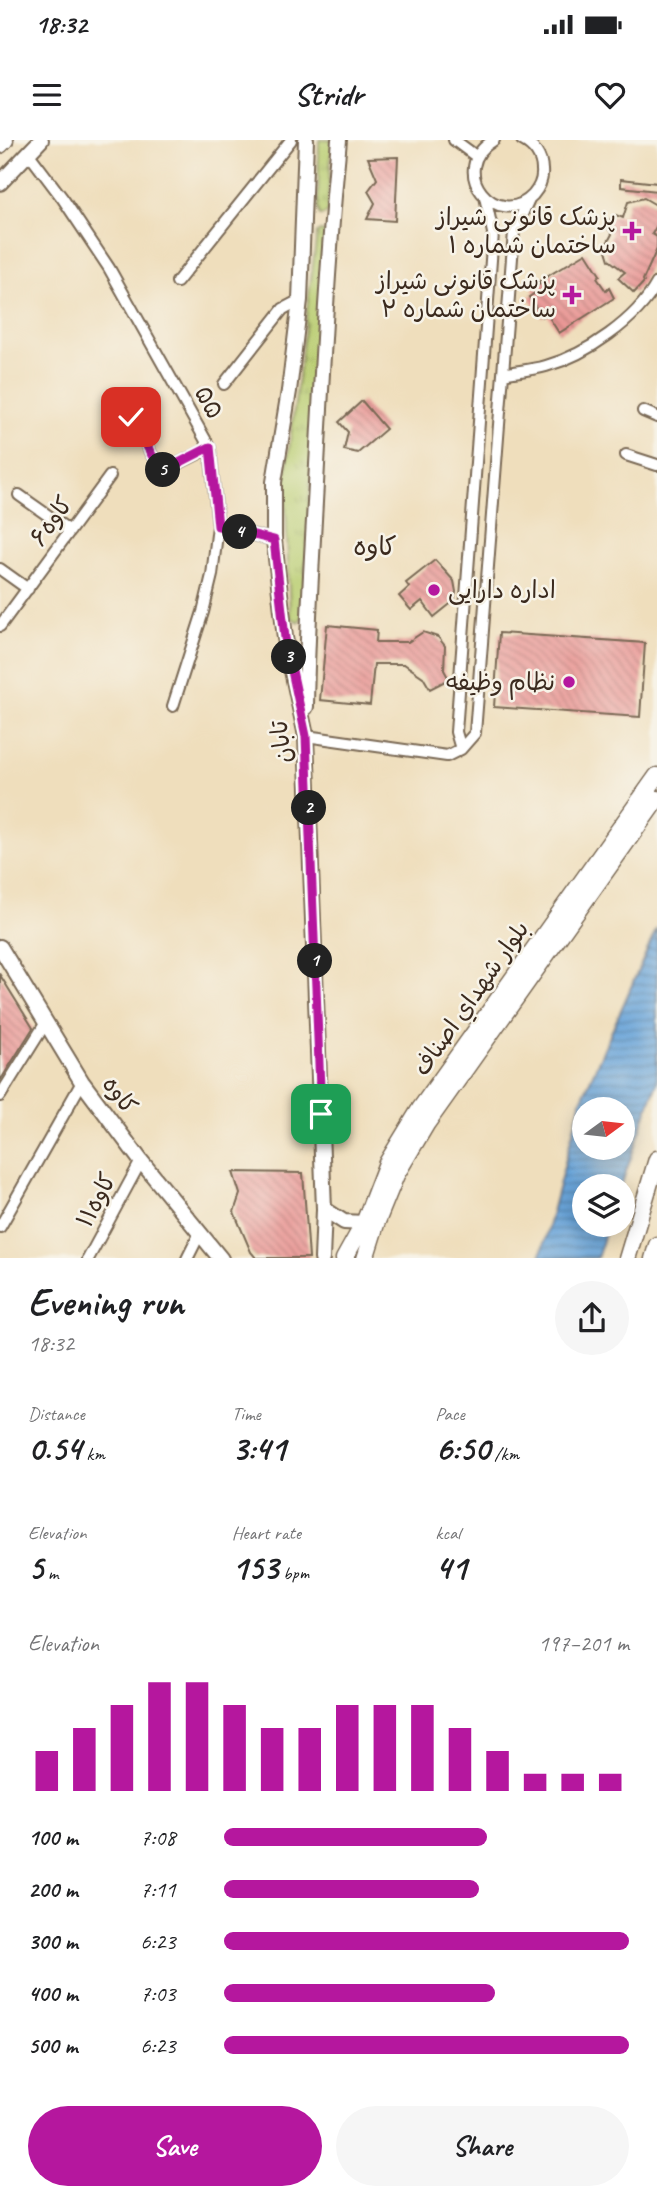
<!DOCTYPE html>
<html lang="en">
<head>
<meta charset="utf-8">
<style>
	body { margin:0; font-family:Caveat,"Playpen Sans Arabic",sans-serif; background:#f6f6f6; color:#202124; height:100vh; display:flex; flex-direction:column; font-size:26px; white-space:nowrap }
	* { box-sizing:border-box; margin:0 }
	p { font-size:23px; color:#757577 }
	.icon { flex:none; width:38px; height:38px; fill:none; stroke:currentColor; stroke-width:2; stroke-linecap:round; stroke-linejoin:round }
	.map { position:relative; height:1118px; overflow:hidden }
	.sheet { display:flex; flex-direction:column; background:#fff; flex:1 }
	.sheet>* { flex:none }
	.needle { width:46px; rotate:75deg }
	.controls { position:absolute; left:572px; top:957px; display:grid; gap:14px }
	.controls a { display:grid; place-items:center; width:63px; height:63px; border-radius:50%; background:#fff; box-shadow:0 4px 18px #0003; font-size:35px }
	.pin { position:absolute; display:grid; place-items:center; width:60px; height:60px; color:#fff; margin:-30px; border-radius:14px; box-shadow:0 4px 10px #0006 }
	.km { position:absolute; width:35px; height:35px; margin:-18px; border-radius:50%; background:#222; color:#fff; font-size:19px; line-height:35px; text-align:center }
	.round { display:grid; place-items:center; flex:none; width:74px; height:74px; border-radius:37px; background:#f6f6f6 }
	.headline { display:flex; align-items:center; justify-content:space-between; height:119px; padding:0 28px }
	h1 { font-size:38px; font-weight:800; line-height:52px }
	.figures { display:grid; grid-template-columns:repeat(3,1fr); gap:10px; height:119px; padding:7px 28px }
	.figures div { display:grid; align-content:center }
	.figures b { font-size:35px; font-weight:800 }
	.figures small { font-size:19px; font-weight:400 }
	.figures p { font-size:19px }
	.chart { height:196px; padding:14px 28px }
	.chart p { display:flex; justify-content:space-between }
	.chart svg { width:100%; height:126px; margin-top:7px; stroke:#b5179e; stroke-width:6 }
	.primary-button { display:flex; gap:14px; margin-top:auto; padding:14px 28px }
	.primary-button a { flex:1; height:80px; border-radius:42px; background:#b5179e; color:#fff; font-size:28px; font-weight:800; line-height:80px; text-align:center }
	.primary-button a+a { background:#f6f6f6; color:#202124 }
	ul { padding:0 28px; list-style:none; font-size:23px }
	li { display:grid; grid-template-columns:112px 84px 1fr; align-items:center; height:52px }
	li i { height:18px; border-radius:9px; background:#b5179e }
	.status { display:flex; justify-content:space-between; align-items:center; height:49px; padding:0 35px; background:#fff; direction:ltr }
	.status svg { height:19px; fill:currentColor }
	header { display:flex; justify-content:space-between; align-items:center; height:91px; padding:0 28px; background:#fff; font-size:32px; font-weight:800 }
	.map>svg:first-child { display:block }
</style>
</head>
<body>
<div class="status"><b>18:32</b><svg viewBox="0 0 49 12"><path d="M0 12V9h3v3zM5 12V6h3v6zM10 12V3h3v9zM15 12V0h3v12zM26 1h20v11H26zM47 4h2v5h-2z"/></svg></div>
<header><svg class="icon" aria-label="menu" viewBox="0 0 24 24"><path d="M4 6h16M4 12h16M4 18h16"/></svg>Stridr<svg class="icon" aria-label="heart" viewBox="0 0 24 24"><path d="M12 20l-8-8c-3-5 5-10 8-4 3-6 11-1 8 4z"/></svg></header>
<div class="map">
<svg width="657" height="1119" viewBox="0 0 657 1119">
	<defs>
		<pattern id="grass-tufts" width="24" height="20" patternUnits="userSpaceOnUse" patternTransform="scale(1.75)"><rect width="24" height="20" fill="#b9cd71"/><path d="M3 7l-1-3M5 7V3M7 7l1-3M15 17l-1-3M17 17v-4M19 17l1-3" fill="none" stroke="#a0b061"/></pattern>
		<pattern id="water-rules" width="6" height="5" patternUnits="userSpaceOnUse" patternTransform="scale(1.75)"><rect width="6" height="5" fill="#69a4d9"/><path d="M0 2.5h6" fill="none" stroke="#5886af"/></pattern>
		<pattern id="building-back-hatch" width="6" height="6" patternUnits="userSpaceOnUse" patternTransform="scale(1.75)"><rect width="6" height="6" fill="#e99694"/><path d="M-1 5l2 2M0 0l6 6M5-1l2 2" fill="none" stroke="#be7b78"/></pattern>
	</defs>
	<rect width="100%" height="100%" fill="#f7f3e8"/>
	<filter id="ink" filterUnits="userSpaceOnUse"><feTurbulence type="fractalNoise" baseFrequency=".0143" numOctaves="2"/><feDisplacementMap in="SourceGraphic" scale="14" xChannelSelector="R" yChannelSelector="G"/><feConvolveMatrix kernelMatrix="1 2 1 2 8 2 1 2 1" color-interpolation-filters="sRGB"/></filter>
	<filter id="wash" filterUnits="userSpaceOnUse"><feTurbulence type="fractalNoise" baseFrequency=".00686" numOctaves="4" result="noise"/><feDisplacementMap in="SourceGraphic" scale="28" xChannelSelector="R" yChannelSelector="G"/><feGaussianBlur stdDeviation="1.57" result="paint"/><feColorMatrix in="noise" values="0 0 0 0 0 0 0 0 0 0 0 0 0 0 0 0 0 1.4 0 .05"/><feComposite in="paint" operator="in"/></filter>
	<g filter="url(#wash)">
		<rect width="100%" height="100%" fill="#efdebc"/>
		<path fill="url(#grass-tufts)" stroke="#7a7c48" stroke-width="2" d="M319 0H332L327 73 323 75H320L318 68Z
			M320 91 325 92 303 475 299 482 293 479 290 475 285 341 317 93Z"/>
		<path fill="url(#water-rules)" stroke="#52677c" stroke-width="2" fill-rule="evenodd" d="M657 788V942L621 1046H584V1085H608L597 1118H540L581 961ZM584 970H623V1008H584Z"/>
		<g id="blocks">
			<path fill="url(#building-back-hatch)" d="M398 17 395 81 367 79 375 63 368 51 377 39 368 18Z
				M621 39 657 43V51L621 47Z
				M644 58 656 65 657 85 652 94 657 97V109L643 140 644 142 634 153 618 138 625 132 609 120 605 107 612 94 607 87 611 78 616 75 623 78 628 62Z
				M586 113 600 135 597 138 606 151 609 148 614 158 559 193 547 174 542 177 529 157 535 153 532 149 540 144 538 142Z
				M362 261 386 289 358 313 344 310 348 292 339 282Z
				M435 420 454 441 456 452 454 461 434 477 422 461 411 470 399 456 409 447 406 443Z
				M327 485 377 490 376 502H408L423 492 438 497 445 506 444 530 449 539 430 549 423 537 404 524H374L370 565 320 560Z
				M499 493 645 503 640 577 494 567Z
				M0 835 33 888 0 941Z
				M233 1032 303 1033 309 1118H256L251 1112 234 1072 240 1054Z"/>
		</g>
	</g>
	<g filter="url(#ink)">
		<use href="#blocks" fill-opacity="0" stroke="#7a6955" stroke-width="2"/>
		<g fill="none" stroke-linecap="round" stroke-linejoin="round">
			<g stroke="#7a6955" stroke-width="14">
				<path id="street" d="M454 0 477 17
					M494 0C444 30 498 92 533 55 539 48 543 40 542 30 542 17 534 6 522 0
					M29 14 63 59 109 128 210 308 218 386 212 435 203 472 173 566
					M177 142 291 0
					M503 234C517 231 532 230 546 226 586 215 637 180 657 143
					M224 244 283 169 300 160
					M643 271 657 277
					M131 277 159 328 167 329 210 308
					M626 315 657 325
					M19 355 70 391
					M218 386 274 400
					M0 429 28 449
					M0 486 110 336
					M306 596 447 616 461 609 475 593 514 92 529 59
					M461 609 456 592 493 93 485 57
					M0 956 45 884
					M0 1087 82 942
					M88 1119 141 1021
					M187 1119 200 1093"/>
			</g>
			<g stroke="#7a6955" stroke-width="18">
				<path id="secondary" d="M306 0 300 160 289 251 274 342V400L285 498 306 596 324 1069 322 1119
					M0 43 41 0
					M306 567C307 492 312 419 316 344 322 229 328 114 339 0
					M0 807 82 942 141 1021 221 1119
					M324 1069 344 1082 364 1083"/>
			</g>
			<g stroke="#7a6955" stroke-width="19">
				<path id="primary" d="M0 5 5 0
					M344 1119 364 1083 387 1023 420 969 657 636
					M365 1119 376 1084 396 1035 427 983 657 659
					M627 1119 657 1019
					M653 1119 657 1105"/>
			</g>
			<use href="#street" stroke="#fff" stroke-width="10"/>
			<use href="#secondary" stroke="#fff" stroke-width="14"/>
			<use href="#primary" stroke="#fff" stroke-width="16"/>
		</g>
	</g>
	<g fill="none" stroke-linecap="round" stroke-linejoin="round" filter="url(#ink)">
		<g stroke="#fff" stroke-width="14">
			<path id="route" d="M131 277 159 328 167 329 210 307 218 386 274 400 285 498 306 596 321 974"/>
		</g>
		<use href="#route" stroke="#b5179e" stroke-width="9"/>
	</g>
	<g fill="#b5179e" stroke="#f7f3e8" stroke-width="2.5">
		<path d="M628.5 80.5h7v7h7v7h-7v7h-7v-7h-7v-7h7z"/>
		<path d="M568.5 144.5h7v7h7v7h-7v7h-7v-7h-7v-7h7z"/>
		<circle cx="434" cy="450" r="7"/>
		<circle cx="569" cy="542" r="7"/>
	</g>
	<g text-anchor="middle" stroke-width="5" stroke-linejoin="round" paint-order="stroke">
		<g font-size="24" fill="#3b2a1e" stroke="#f7f3e8" text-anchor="end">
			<text x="616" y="85">پزشک قانونی شیراز<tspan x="616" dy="28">ساختمان شماره ۱</tspan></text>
			<text x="556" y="149">پزشک قانونی شیراز<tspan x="556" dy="28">ساختمان شماره ٣</tspan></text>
			<text x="448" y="458" text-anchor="start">اداره دارایی</text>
			<text x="555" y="550">نظام وظیفه</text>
		</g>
		<g font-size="24" fill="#3b2a1e" stroke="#f7f3e8">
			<text transform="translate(209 262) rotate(61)" y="8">۵۵</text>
			<text transform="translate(51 381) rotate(-54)" y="8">کاوه۶</text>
			<text transform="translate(281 602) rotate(-97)" y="8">تابان</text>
			<text transform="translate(471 858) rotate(-55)" y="8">بلوار شهداي اصناف</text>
			<text transform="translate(120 955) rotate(53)" y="8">کاوه</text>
			<text transform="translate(96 1060) rotate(-62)" y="8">کاوه۱۱</text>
		</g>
		<g font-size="26" fill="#3b2a1e" stroke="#f7f3e8">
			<text x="375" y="415">کاوه</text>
		</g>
	</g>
</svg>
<div class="controls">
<a><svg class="needle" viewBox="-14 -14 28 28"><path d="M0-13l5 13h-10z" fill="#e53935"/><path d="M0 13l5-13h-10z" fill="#757577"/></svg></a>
<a><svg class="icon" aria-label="layers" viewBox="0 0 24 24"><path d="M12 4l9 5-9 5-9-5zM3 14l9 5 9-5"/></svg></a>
</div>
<div class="pin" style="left:321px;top:974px;background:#1e9e55"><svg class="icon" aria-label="arrive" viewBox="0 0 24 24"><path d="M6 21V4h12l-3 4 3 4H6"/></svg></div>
<div class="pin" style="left:131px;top:277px;background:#d93025"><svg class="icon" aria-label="check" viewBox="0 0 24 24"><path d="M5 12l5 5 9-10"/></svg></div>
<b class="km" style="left:315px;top:821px">1</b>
<b class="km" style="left:309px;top:668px">2</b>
<b class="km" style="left:289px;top:517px">3</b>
<b class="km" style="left:240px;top:392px">4</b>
<b class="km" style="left:163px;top:330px">5</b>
</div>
<section class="sheet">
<div class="headline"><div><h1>Evening run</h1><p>18:32</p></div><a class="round"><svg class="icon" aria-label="share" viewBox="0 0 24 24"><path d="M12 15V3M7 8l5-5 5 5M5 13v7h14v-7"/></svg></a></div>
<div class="figures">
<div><p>Distance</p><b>0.54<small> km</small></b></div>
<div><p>Time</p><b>3:41</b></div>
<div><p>Pace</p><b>6:50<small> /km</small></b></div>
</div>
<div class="figures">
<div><p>Elevation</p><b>5<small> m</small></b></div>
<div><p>Heart rate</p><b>153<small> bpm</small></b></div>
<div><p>kcal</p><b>41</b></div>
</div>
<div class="chart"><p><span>Elevation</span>197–201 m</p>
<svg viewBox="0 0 160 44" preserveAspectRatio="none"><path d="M5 44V30M15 44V22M25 44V14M35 44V6M45 44V6M55 44V14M65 44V22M75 44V22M85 44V14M95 44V14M105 44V14M115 44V22M125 44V30M135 44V38M145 44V38M155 44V38"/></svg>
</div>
<ul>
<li><b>100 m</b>7:08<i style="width:65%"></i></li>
<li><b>200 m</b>7:11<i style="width:63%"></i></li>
<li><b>300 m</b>6:23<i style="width:100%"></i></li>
<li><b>400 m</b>7:03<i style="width:67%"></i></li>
<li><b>500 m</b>6:23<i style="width:100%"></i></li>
</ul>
<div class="primary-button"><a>Save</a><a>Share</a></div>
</section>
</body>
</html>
